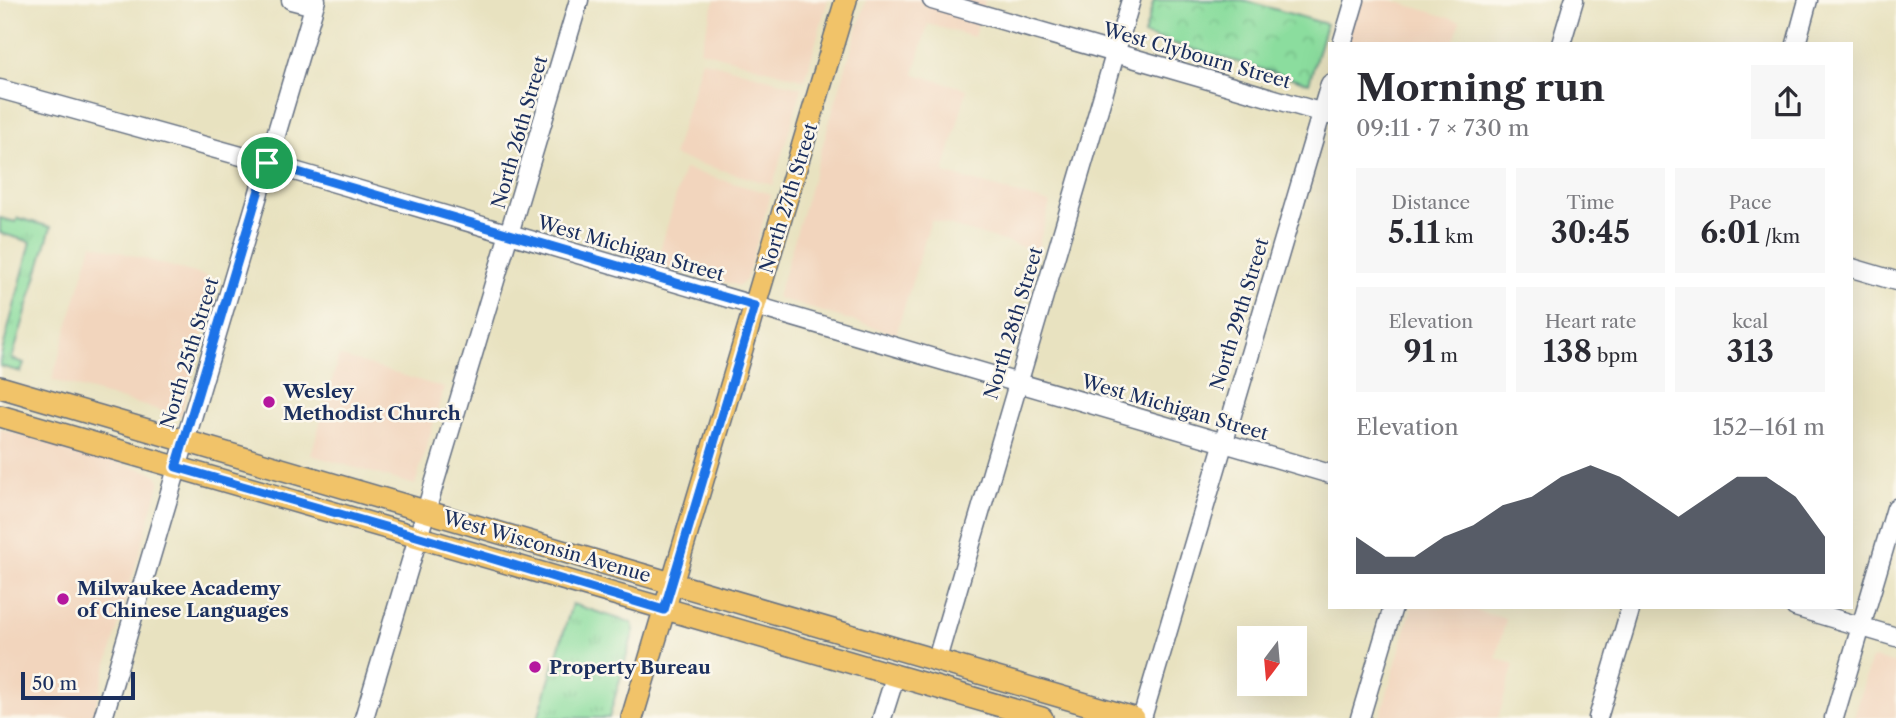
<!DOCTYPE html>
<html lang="en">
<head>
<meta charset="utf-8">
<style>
	body { margin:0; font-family:"Libre Caslon Text",serif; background:#f7f7f7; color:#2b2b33; height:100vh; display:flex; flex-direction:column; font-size:26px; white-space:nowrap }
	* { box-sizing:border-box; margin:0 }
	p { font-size:23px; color:#7c7c81 }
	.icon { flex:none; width:38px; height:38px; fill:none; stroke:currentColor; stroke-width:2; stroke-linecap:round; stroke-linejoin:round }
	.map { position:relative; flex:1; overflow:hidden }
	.sheet { position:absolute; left:1328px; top:42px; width:525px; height:567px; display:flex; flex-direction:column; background:#fff; border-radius:0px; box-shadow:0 7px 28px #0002 }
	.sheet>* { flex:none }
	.needle { width:46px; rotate:196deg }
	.buttons { position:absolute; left:1237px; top:626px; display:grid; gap:14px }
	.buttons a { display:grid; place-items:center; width:70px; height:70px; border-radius:0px; background:#fff; box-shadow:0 7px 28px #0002; font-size:35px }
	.scale { position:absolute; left:21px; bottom:18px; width:114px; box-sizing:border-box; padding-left:7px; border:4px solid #1b2f5e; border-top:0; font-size:19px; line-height:24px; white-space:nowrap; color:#1b2f5e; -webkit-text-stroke:5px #fbf7ec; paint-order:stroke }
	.pin { position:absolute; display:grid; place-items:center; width:60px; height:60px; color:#fff; margin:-30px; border:4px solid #fff; border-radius:50%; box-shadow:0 2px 7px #0007 }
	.round { display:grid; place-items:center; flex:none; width:74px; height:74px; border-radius:0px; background:#f7f7f7 }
	.headline { display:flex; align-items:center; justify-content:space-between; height:119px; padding:0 28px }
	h1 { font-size:38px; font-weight:700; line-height:52px }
	.figures { display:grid; grid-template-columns:repeat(3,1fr); gap:10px; height:119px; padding:7px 28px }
	.figures div { display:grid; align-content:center; border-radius:0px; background:#f7f7f7; text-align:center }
	.figures b { font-size:30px; font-weight:700 }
	.figures small { font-size:19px; font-weight:400 }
	.figures p { font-size:19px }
	.chart { height:196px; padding:14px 28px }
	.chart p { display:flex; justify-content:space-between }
	.chart svg { width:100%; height:126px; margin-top:7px; fill:#111827; opacity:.7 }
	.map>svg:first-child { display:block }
</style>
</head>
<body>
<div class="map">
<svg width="1896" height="718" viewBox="0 0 1896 718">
	<defs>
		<pattern id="grass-tufts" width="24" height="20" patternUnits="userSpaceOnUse" patternTransform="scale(1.75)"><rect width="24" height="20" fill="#8bdd9e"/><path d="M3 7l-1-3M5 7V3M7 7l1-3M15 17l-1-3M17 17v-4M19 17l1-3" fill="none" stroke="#77be8a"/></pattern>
		<pattern id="park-crowns" width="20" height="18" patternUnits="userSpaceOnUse" patternTransform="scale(1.75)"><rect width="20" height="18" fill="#8bdd9e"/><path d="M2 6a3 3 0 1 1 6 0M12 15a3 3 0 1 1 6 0" fill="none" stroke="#77be8a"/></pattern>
	</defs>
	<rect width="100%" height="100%" fill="#fbf7ec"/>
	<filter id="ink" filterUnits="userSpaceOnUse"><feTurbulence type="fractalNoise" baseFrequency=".0143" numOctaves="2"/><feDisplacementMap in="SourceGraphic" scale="14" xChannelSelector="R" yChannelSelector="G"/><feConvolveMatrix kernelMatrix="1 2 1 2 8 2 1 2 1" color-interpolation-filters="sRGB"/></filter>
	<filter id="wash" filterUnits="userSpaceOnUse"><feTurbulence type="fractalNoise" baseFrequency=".00686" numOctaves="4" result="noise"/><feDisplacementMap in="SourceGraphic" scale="28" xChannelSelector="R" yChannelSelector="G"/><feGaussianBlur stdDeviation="1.57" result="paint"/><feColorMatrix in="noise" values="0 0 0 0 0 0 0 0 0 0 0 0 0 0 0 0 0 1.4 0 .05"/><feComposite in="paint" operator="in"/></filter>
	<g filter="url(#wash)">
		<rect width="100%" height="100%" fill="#e8e2c0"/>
		<path fill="#f2d5bd" d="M715 0H828L805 80 700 50Z
			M866 0H985L974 37 928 24 914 74 967 89 944 173 1050 203 1037 251 931 220 896 334 777 298Z
			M1355 0H1391L1460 21 1453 44H1342Z
			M702 60 802 88 773 185 673 156Z
			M684 169 771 194 746 280 739 286 656 264Z
			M92 244 219 280 181 416 52 380Z
			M339 356 444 388 415 485 311 455Z
			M0 429 151 472 157 475 160 481 92 718H0Z
			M1412 607H1462L1506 619 1496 658 1514 664 1498 718H1380Z
			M1875 658 1896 664V718H1854L1870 661Z"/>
		<path fill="url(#grass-tufts)" stroke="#53867e" stroke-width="2" d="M0 218 16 222 18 218 51 227 12 359 24 363 21 372 0 366V360L31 242 0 233Z
			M572 604 632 623 634 630 609 718H538Z"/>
		<path fill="url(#park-crowns)" stroke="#53867e" stroke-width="2" d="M1154 0H1243L1326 24 1309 83 1144 35Z"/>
	</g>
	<g filter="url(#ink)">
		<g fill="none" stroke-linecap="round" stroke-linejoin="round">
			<g stroke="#636e80" stroke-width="21">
				<path id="minor" d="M291 0 314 6
					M932 0 1330 115
					M1342 44 1355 0
					M1561 44 1574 0
					M1796 44 1808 0
					M0 89 284 168 1330 474
					M1852 268 1896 281
					M1795 607 1896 637
					M937 659 1131 0
					M103 718 316 0
					M364 718 579 0
					M882 718 895 677
					M1142 718 1330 84
					M1360 718 1393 607
					M1598 718 1631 607
					M1834 718 1896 508"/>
			</g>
			<g stroke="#636e80" stroke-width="24">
				<path id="major" d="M0 387 1134 718
					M0 416 1042 718
					M632 718 846 0"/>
			</g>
			<use href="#minor" stroke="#fff" stroke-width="18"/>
			<use href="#major" stroke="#f1c369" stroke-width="21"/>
		</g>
	</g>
	<g fill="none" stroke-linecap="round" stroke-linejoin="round" filter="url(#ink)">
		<g stroke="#fff" stroke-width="14">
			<path id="route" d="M267 163 755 306 664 610 420 537 176 467Z"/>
		</g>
		<use href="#route" stroke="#1a73e8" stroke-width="9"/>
	</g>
	<g fill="#b5179e" stroke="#fbf7ec" stroke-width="2.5">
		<circle cx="269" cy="402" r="7"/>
		<circle cx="63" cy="599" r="7"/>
		<circle cx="535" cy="667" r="7"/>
	</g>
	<g text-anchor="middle" stroke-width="5" stroke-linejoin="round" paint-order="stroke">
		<g font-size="19" fill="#1b2f5e" stroke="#fbf7ec">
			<text transform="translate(1197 55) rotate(16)" y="7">West Clybourn Street</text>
			<text transform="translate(519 132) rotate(-74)" y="7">North 26th Street</text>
			<text transform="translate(788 198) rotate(-73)" y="7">North 27th Street</text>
			<text transform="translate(631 248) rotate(16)" y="7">West Michigan Street</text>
			<text transform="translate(1239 314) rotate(-73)" y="7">North 29th Street</text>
			<text transform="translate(1013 323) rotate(-73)" y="7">North 28th Street</text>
			<text transform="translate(189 353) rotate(-73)" y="7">North 25th Street</text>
			<text transform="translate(1175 407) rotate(16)" y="7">West Michigan Street</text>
			<text transform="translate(547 546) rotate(16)" y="7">West Wisconsin Avenue</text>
		</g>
		<g font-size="19" font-weight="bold" fill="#1b2f5e" stroke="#fbf7ec" text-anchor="start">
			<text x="283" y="398">Wesley<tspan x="283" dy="22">Methodist Church</tspan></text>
			<text x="77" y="595">Milwaukee Academy<tspan x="77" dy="22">of Chinese Languages</tspan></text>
			<text x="549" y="674">Property Bureau</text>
		</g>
	</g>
</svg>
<div class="buttons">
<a><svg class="needle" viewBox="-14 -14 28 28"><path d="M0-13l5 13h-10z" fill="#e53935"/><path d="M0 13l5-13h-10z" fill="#7c7c81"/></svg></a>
</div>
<div class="scale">50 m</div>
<div class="pin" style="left:267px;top:163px;background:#1e9e55"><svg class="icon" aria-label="arrive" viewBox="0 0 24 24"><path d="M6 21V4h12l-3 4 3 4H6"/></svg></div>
<section class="sheet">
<div class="headline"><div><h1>Morning run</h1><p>09:11 · 7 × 730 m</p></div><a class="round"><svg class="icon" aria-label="share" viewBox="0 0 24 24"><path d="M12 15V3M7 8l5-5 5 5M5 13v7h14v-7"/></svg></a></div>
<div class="figures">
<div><p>Distance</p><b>5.11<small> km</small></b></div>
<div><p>Time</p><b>30:45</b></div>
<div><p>Pace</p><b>6:01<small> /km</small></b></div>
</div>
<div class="figures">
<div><p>Elevation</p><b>91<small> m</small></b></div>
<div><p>Heart rate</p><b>138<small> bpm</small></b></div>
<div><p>kcal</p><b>313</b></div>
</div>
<div class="chart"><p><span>Elevation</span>152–161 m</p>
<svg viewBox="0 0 160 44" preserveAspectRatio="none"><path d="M0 44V31L10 38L20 38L30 31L40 27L50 20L60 17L70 10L80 6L90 10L100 17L110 24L120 17L130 10L140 10L150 17L160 31V44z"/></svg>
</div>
</section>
</div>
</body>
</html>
